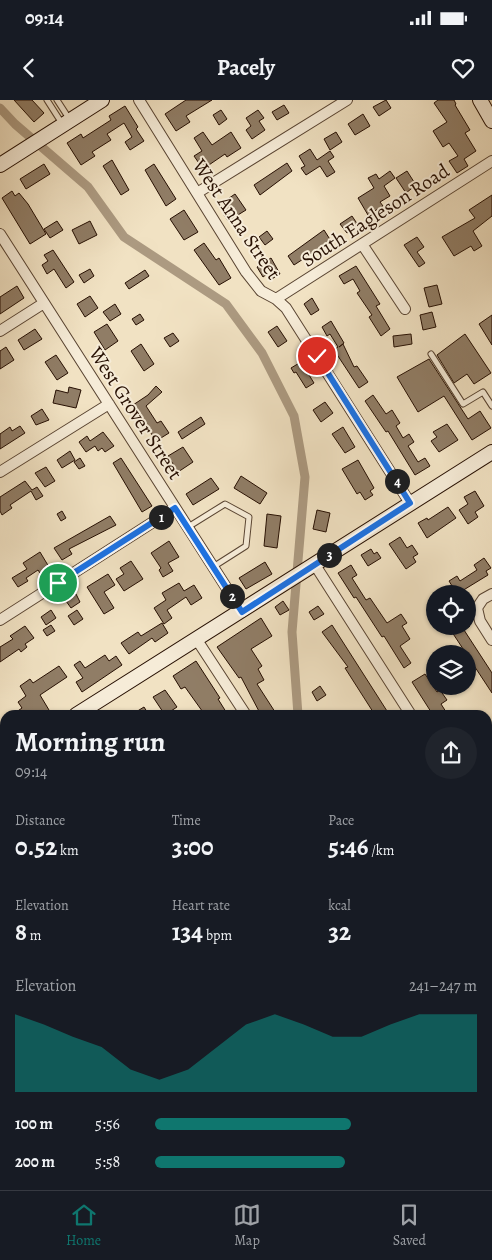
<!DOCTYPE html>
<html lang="en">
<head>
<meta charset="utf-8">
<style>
	body { margin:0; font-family:Alegreya,serif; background:#20242c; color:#f1f3f6; height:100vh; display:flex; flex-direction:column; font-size:19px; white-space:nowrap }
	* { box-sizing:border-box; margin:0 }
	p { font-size:16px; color:#9ea1a6 }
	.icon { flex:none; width:28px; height:28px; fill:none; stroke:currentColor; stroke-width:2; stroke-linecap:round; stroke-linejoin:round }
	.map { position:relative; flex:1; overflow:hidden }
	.side { position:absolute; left:0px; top:610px; width:492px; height:480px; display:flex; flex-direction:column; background:#171b24; border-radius:15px 15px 0 0; box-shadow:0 1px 4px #0004 }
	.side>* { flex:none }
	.fabs { position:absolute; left:426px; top:485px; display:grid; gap:10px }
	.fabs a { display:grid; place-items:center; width:50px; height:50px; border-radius:50%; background:#171b24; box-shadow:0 1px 4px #0004; font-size:25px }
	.pin { position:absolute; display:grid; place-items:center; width:42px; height:42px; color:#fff; margin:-21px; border:2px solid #fff; border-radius:50%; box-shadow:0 1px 5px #0007 }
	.km { position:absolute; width:25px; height:25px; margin:-12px; border-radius:50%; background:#222; color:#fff; font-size:14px; line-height:25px; text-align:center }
	.round { display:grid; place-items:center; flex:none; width:52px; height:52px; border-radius:26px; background:#20242c }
	.headline { display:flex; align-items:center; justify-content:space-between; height:85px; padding:0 15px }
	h1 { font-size:28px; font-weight:700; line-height:38px }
	.metrics { display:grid; grid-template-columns:repeat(3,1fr); gap:8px; height:85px; padding:5px 15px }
	.metrics div { display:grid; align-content:center }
	.metrics b { font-size:25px; font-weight:700 }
	.metrics small { font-size:14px; font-weight:400 }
	.metrics p { font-size:14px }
	.chart { height:140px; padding:10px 15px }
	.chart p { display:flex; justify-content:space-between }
	.chart svg { width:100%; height:90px; margin-top:5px; fill:#0f766e; opacity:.7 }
	ul { padding:0 15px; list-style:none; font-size:16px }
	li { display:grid; grid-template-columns:80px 60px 1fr; align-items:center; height:38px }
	li i { height:12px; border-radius:6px; background:#0f766e }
	.status { display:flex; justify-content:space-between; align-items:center; height:35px; padding:0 25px; background:#171b24; direction:ltr }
	.status svg { height:14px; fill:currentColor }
	header { display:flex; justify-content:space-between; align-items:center; height:65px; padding:0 15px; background:#171b24; font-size:22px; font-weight:700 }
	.tabs { display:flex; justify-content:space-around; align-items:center; height:70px; border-top:1px solid #363941; background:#171b24; font-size:14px; color:#9ea1a6 }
	.tabs a { display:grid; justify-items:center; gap:2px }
	.tabs .selected { color:#0f766e }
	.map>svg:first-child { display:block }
</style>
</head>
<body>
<div class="status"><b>09:14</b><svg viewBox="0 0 49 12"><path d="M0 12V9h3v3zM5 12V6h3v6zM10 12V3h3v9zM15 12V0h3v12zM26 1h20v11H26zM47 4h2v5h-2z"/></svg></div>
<header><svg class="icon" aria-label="back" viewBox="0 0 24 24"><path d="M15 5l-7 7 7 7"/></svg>Pacely<svg class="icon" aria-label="heart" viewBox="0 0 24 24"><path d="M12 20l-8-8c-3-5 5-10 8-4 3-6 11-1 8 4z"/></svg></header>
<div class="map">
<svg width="492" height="1090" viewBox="0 0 492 1090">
	<rect width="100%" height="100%" fill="#f1e2c3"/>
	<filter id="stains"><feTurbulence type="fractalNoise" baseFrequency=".004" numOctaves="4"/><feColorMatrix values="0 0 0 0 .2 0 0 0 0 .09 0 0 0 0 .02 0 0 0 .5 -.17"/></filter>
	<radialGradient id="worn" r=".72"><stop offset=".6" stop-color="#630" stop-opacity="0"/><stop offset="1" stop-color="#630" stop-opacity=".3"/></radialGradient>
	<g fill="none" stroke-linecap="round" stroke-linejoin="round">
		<path stroke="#ac9a81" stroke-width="9" d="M0 8 15 24 88 87 124 137 226 204 262 253 294 316 305 377 292 532 298 615"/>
	</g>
	<path fill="#907d66" stroke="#260f02" d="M14 0H32L44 13 34 22Z
		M186 0H212L186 16 190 22 176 31 165 14Z
		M386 0 391 8 379 16 373 7Z
		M438 0H454L456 4 455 5 470 30 465 33 476 51 464 59 468 66 457 73 449 61 458 56 449 43 443 47 433 31 447 22 434 3Z
		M284 5 289 13 277 20 272 12Z
		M125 6 138 27 136 29 144 41 130 50 125 42 132 37 124 23 107 34 111 40 92 52 95 56 81 65 67 43 81 34 83 38 111 20 109 16Z
		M221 10 227 19 219 25 213 15Z
		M258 10 264 18 259 21 265 30 252 39 246 30 251 26 246 18Z
		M363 14 370 26 355 35 348 24Z
		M203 32 212 45 231 32 241 48 227 57 225 54 203 69 194 56 202 51 194 38Z
		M336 32 342 42 330 50 324 39Z
		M310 49 317 60 330 51 334 57 328 61 335 72 327 77 320 66 306 75 301 68 305 66 299 56Z
		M112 60 129 90 121 95 103 66Z
		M287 63 292 71 260 95 254 85Z
		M44 64 50 74 26 89 20 79Z
		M154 64 176 99 166 106 145 70Z
		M390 71 395 78 384 86 390 96 380 102 383 106 368 115 358 98 374 88 368 78 376 74 379 79Z
		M407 71 416 85 406 93 396 78Z
		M12 91 15 96 19 93 28 104 46 134 30 144 2 98Z
		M235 94 246 110 228 121 224 115 228 113 222 103Z
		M492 95V116L473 131 482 146 474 151 471 146 454 156 442 137 475 118 469 110Z
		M184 110 198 132 184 140 170 119Z
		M352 116 358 125 347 133 340 124Z
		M57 121 63 130 50 138 44 129Z
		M90 121 97 135 79 144 72 130Z
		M324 130 331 141 294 165 288 156Z
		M267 131 273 139 265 145 259 137Z
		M417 137 424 147 417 152 425 163 419 167 404 145Z
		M204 143 216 160 219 158 231 178 219 185 194 150Z
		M53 150 74 182 66 188 54 169 47 174 42 165 48 161 44 155Z
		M271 158 280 174 270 180 267 174 263 177 257 167Z
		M356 166 380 204 376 206 390 229 381 236 369 217 372 215 357 193 360 191 353 179 344 184 339 176Z
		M90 169 94 176 84 183 79 175Z
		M145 170 149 176 129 189 125 183Z
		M437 185 442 204 429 207 424 188Z
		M17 186 24 198 0 214V197Z
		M90 196 98 208 85 217 77 204Z
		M312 198 319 210 311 215 304 204Z
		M115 204 121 214 110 221 103 212Z
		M432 212 436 227 423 230 420 215Z
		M140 214 144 220 136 225 132 219Z
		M492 215V245L479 224Z
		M331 221 344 243 339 247 343 244 354 267 357 266 368 282 359 288 334 250 338 247 330 234 327 236 322 227Z
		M107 224 118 241 105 250 94 232Z
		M277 226 287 241 278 247 268 232Z
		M35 229 42 239 24 250 18 240Z
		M173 233 179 241 170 247 164 238Z
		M411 234 412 244 394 247 393 236Z
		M465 234 491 273 474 284 467 274 454 283 437 255Z
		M141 244 154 264 144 271 131 251Z
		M6 247 14 260 0 269V251Z
		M56 255 68 273 57 280 45 262Z
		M429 259 468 319 480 311 491 328 472 340 444 296 418 312 397 277Z
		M301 262 314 283 306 288 296 272 294 273 291 268Z
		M156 286 162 292 146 306 157 323 161 321 169 333 156 341 133 305 148 295Z
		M69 287 81 290 76 308 53 303 56 290 68 293Z
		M373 295 386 314 392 310 400 323 396 326 403 338 409 334 414 342 408 346 418 362 425 358 430 366 415 375 388 331 386 332 365 301Z
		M325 302 333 313 321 322 313 310Z
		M42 309 49 320 36 325 31 316Z
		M201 317 205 324 182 339 178 332Z
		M447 324 458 340 439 352 431 341 437 337 433 332Z
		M20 326 25 333 0 349V334L10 327 12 331Z
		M343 327 355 347 345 353 332 334Z
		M103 332 114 346 105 352 102 348 98 351 95 346 86 352 79 342 87 336 90 341Z
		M183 347 193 362 178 372 168 356Z
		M70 351 75 360 62 368 57 360Z
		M80 358 85 366 79 369 74 362Z
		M121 358 152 406 142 412 113 363Z
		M358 360 374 388 370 391 373 395 365 400 360 392 357 394 342 369Z
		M46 367 55 381 45 387 35 373Z
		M241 376 267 393 260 404 234 388Z
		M211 378 219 389 193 405 186 394Z
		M25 381 32 390 37 387 43 396 36 400 31 391 10 405 12 408 2 415 0 411V397Z
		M475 391 484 406 475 412 478 417 468 424 459 410 468 404 464 397Z
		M448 407 456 418 427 438 418 423 427 418 428 420Z
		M317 410 330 413 326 432 313 429Z
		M62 411 66 418 61 421 57 414Z
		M267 414 281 416 277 448 264 446Z
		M110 416 116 425 69 449 72 454 62 460 54 448Z
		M400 437 407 448 412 445 418 454 413 457 416 462 406 469 389 444Z
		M169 441 179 457 168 463 173 471 163 477 159 470 161 468 151 453Z
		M371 449 374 454 377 452 381 458 368 466 361 455Z
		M40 452 49 467 40 473 38 470 26 478 28 481 18 487 12 478 27 469 23 463Z
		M484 458 491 468 486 471 488 475 457 494 449 481 457 476 460 481 477 470 474 465Z
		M131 461 143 479 124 491 116 479 124 474 120 468Z
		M265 462 272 474 246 489 239 478Z
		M351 465 357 475 352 478 366 500 370 498 387 523 401 514 407 523 402 526 410 539 400 546 411 563 404 568 384 536 382 537 356 497 354 498 338 473Z
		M108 474 115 485 104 492 114 508 104 514 87 487Z
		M179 483 184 491 194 485 202 498 191 505 186 497 167 510 172 518 164 524 154 508 166 500 162 493Z
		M76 494 80 502 71 508 66 501Z
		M283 501 289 510 280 515 275 507Z
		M318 506 324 514 314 520 309 512Z
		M51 510 56 518 46 525 41 517Z
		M77 510 83 519 74 525 68 516Z
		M261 518 272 536 251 549 262 566 258 569 264 580 257 584 277 615H261L241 577 239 578 217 547Z
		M162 523 168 533 155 542 152 538 129 554 121 543 138 532 141 536Z
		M51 525 55 531 47 536 43 530Z
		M332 525 387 611 381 615H375L345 568 348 567 322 532Z
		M25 526 34 538 25 544 27 547 21 552 19 549 0 562V547L13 539 10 536Z
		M448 526H470L464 530 492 573V593Z
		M105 555 109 561 116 556 122 565 82 592 76 582 83 578 74 565 80 561 85 568Z
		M196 561 220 598 218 599 228 615H205L185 587 181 589 173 576Z
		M59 566 67 577 40 595 52 615H12L22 608 18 602 26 596 20 586 30 579 33 583Z
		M425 574 437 592 440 590 447 600 441 604 448 615H433L412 582Z
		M320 586 326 595 317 601 312 592Z
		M165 590 177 607 165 615 153 597Z
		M144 607 149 615H131Z"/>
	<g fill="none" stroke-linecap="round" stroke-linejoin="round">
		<g stroke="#594432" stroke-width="7">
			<path id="lane" d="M47 0 63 25
				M57 0 70 20
				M431 254 463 304 483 292 492 306
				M188 427 225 404 249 417 246 446 213 467
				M268 1085 271 1090
				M331 1085 334 1090
				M293 1090 301 1085"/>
		</g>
		<g stroke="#594432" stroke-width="12">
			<path id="street" d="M139 0 246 172 261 191 276 199 286 208 410 403
				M197 93 347 0
				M0 134 242 512
				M362 144 405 209
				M276 199 492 61
				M0 231 44 203
				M0 372 109 304
				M315 465 411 615
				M492 494 483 499 477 508 480 521 492 540
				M0 520 175 408
				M197 540 246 615
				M488 640 492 638
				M488 738 492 745
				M0 765 5 772
				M0 953 5 950
				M0 1052 5 1049
				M40 1085 43 1090
				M204 1085 207 1090
				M485 1085 489 1090"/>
		</g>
		<g stroke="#260f02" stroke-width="16">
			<path id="secondary" d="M480 0 492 21
				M0 65 102 0
				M76 615 492 352
				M0 662 5 659
				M488 936 492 933
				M245 1090 253 1085"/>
		</g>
		<use href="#lane" stroke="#f6ecd8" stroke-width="5"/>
		<use href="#street" stroke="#f6ecd8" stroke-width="10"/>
		<use href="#secondary" stroke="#f6ecd8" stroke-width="14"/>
	</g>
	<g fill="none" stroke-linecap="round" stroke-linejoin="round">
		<g stroke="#fff" stroke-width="10">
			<path id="route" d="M58 483 175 408 242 512 410 403 317 256"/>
		</g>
		<use href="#route" stroke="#1a73e8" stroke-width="6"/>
	</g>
	<g text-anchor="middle" stroke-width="4" stroke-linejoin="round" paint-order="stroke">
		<g font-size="20" fill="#260f02" stroke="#f6ecd8">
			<text transform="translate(375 115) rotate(-33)" y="7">South Eagleson Road</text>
			<text transform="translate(237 119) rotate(56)" y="7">West Anna Street</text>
			<text transform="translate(136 313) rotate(57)" y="7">West Grover Street</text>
		</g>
	</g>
	<rect width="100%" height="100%" filter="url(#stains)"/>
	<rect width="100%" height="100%" fill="url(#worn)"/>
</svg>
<div class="fabs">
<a><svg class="icon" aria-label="locate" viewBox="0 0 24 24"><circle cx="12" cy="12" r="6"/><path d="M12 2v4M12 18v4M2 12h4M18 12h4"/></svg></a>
<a><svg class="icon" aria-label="layers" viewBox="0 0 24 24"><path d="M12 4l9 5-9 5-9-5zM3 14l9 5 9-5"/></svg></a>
</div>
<div class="pin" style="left:58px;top:483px;background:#1e9e55"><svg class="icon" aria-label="arrive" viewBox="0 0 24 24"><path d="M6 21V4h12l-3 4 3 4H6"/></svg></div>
<div class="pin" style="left:317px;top:256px;background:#d93025"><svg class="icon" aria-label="check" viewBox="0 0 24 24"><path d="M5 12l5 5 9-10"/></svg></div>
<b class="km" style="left:161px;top:417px">1</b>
<b class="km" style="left:232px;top:496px">2</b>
<b class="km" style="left:329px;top:455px">3</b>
<b class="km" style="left:397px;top:381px">4</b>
<section class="side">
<div class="headline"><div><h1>Morning run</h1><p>09:14</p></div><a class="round"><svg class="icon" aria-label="share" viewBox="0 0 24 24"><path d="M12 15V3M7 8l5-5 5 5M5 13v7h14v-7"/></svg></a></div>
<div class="metrics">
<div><p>Distance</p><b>0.52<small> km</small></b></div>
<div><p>Time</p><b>3:00</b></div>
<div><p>Pace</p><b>5:46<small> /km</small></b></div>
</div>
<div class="metrics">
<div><p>Elevation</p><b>8<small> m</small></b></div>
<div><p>Heart rate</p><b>134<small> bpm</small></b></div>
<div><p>kcal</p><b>32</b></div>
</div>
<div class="chart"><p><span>Elevation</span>241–247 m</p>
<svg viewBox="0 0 160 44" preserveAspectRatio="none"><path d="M0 44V6L10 11L20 17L30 22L40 33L50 38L60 33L70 22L80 11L90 6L100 11L110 17L120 17L130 11L140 6L150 6L160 6V44z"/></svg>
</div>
<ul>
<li><b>100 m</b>5:56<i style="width:61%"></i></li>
<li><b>200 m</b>5:58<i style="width:59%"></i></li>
</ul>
</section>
</div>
<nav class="tabs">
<a class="selected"><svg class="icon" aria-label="home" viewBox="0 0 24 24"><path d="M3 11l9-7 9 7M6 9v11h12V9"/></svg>Home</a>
<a><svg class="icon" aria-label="map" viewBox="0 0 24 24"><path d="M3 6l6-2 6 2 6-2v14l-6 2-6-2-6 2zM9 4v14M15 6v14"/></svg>Map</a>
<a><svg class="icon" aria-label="saved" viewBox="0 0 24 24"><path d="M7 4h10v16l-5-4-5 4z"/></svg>Saved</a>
</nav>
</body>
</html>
